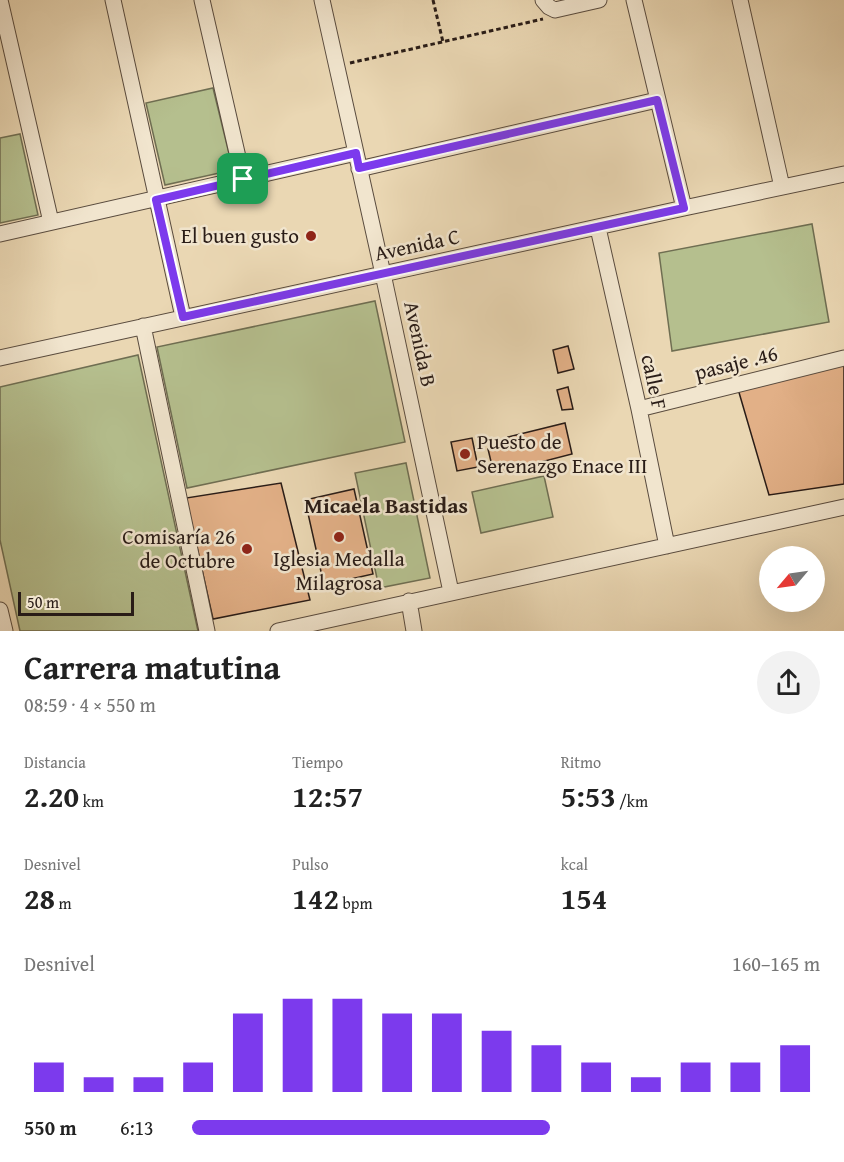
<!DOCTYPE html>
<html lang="es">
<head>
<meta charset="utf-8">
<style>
	body { margin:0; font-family:"Gentium Book Plus",serif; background:#f2f2f2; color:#222; height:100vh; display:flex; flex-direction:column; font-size:22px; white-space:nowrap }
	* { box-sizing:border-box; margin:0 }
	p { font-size:20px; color:#767676 }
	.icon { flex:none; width:33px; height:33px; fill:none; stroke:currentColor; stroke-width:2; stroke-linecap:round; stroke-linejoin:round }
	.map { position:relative; height:631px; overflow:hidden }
	.panel { display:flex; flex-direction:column; background:#fff; flex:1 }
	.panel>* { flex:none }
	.needle { width:39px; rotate:241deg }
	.buttons { position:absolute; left:759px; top:546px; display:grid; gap:12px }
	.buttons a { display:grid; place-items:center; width:66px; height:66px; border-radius:50%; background:#fff; box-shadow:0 6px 24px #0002; font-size:30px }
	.scale { position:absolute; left:18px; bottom:15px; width:116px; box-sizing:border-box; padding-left:6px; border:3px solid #291c17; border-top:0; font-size:16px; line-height:21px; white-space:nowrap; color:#291c17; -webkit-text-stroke:4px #f1e5ce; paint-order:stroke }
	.pin { position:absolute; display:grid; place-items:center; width:51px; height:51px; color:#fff; margin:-26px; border-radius:12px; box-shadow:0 3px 9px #0006 }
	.round { display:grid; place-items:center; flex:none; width:63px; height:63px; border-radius:32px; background:#f2f2f2 }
	.head { display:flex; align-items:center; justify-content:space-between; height:102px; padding:0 24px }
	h1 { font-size:33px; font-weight:700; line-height:45px }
	.stats { display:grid; grid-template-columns:repeat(3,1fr); gap:9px; height:102px; padding:6px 24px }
	.stats div { display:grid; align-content:center }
	.stats b { font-size:30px; font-weight:700 }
	.stats small { font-size:16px; font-weight:400 }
	.stats p { font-size:16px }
	.chart { height:168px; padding:12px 24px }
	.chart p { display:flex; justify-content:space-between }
	.chart svg { width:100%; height:108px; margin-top:6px; stroke:#7c3aed; stroke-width:6 }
	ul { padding:0 24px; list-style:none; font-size:20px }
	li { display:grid; grid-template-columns:96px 72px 1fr; align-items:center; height:45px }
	li i { height:15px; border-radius:8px; background:#7c3aed }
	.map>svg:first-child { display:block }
</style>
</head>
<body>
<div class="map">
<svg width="844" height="631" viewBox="0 0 844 631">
	<rect width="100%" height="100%" fill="#ead7b3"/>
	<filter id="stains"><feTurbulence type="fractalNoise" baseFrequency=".00333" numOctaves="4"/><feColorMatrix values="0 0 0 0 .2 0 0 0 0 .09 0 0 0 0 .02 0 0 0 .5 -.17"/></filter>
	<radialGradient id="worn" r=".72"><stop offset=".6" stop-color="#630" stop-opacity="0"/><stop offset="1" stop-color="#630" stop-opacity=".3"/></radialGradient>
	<path fill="#b5bf8e" stroke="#6f6e52" stroke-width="1.5" d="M213 88 233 170 165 185 146 103Z
		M20 134 38 215 0 223V138Z
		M812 224 829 322 672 351 659 253Z
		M375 301 405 442 187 488 157 347Z
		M138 355 198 631H20L0 540V387Z
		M406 463 430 578 379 588 355 473Z
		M544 476 553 517 481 533 472 492Z"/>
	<path fill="#e2b087" stroke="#291c17" stroke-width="1.5" d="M568 346 574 369 558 373 553 350Z
		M844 364V484L769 495 738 389Z
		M568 387 573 409 562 410 557 390Z
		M565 423 572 454 494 474 488 449 511 445 508 437Z
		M472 438 478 467 457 471 451 442Z
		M281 483 310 600 213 619 186 498Z
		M354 489 373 574 324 585 305 500Z"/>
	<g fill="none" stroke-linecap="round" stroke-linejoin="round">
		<g stroke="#594b3e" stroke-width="17">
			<path id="minor" d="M0 0 51 222
				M113 0 183 317
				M202 0 243 179
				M322 0 383 274 451 592
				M543 0 549 7 555 10 599 0
				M634 0 684 208
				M740 0 782 187
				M359 169 657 100
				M598 228 639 409 667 546
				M0 234 356 153
				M143 326 207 631
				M0 358 684 208 844 174
				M639 409 844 358
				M409 601 414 631
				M0 610 5 631
				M278 631 844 507"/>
		</g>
		<path stroke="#291c17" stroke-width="3" stroke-dasharray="4.5 3" stroke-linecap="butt" d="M433 0 443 42
			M350 63 543 19"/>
		<use href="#minor" stroke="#f1e5ce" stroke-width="15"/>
	</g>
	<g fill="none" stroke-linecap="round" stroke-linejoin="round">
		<g stroke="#fff" stroke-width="12">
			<path id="route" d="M657 100 684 208 183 317 156 200 356 153 359 168Z"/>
		</g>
		<use href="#route" stroke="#7c3aed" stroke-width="8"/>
	</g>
	<g fill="#8f2418" stroke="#f1e5ce" stroke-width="2">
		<circle cx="311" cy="236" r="6"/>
		<circle cx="465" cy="454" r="6"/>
		<circle cx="339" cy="537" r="6"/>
		<circle cx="247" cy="549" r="6"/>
	</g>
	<g text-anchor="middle" stroke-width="5" stroke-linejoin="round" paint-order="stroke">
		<g font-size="21" fill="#291c17" stroke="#f1e5ce" text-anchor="end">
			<text x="299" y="243">El buen gusto</text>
			<text x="477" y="449" text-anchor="start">Puesto de<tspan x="477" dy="24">Serenazgo Enace III</tspan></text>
			<text x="235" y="544">Comisaría 26<tspan x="235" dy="24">de Octubre</tspan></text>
			<text x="339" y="566" text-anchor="middle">Iglesia Medalla<tspan x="339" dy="24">Milagrosa</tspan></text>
		</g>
		<g font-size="21" fill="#291c17" stroke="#f1e5ce">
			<text transform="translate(417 245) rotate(-12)" y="7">Avenida C</text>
			<text transform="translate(420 344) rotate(78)" y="7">Avenida B</text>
			<text transform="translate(736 363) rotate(-14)" y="7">pasaje .46</text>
			<text transform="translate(654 382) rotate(78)" y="7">calle F</text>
		</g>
		<g font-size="22" font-weight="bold" fill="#291c17" stroke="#f1e5ce">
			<text x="386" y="513">Micaela Bastidas</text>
		</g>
	</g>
	<rect width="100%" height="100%" filter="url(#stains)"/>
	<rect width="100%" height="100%" fill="url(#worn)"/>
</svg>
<div class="buttons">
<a><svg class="needle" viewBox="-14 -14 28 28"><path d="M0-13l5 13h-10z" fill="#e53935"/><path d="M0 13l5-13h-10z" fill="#767676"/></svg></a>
</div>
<div class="scale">50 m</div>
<div class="pin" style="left:243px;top:179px;background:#1e9e55"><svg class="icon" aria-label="arrive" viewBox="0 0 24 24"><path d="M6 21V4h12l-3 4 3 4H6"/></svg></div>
</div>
<section class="panel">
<div class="head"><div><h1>Carrera matutina</h1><p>08:59 · 4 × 550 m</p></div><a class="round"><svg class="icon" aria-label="share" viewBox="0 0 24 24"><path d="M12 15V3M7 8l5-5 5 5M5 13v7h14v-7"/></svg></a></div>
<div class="stats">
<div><p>Distancia</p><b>2.20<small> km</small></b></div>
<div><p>Tiempo</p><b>12:57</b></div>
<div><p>Ritmo</p><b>5:53<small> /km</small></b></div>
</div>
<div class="stats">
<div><p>Desnivel</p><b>28<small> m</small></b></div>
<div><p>Pulso</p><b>142<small> bpm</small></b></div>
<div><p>kcal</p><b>154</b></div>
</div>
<div class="chart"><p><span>Desnivel</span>160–165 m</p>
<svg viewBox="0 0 160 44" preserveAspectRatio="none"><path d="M5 44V32M15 44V38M25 44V38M35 44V32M45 44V12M55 44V6M65 44V6M75 44V12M85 44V12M95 44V19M105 44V25M115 44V32M125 44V38M135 44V32M145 44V32M155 44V25"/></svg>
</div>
<ul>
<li><b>550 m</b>6:13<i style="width:57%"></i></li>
</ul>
</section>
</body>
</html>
